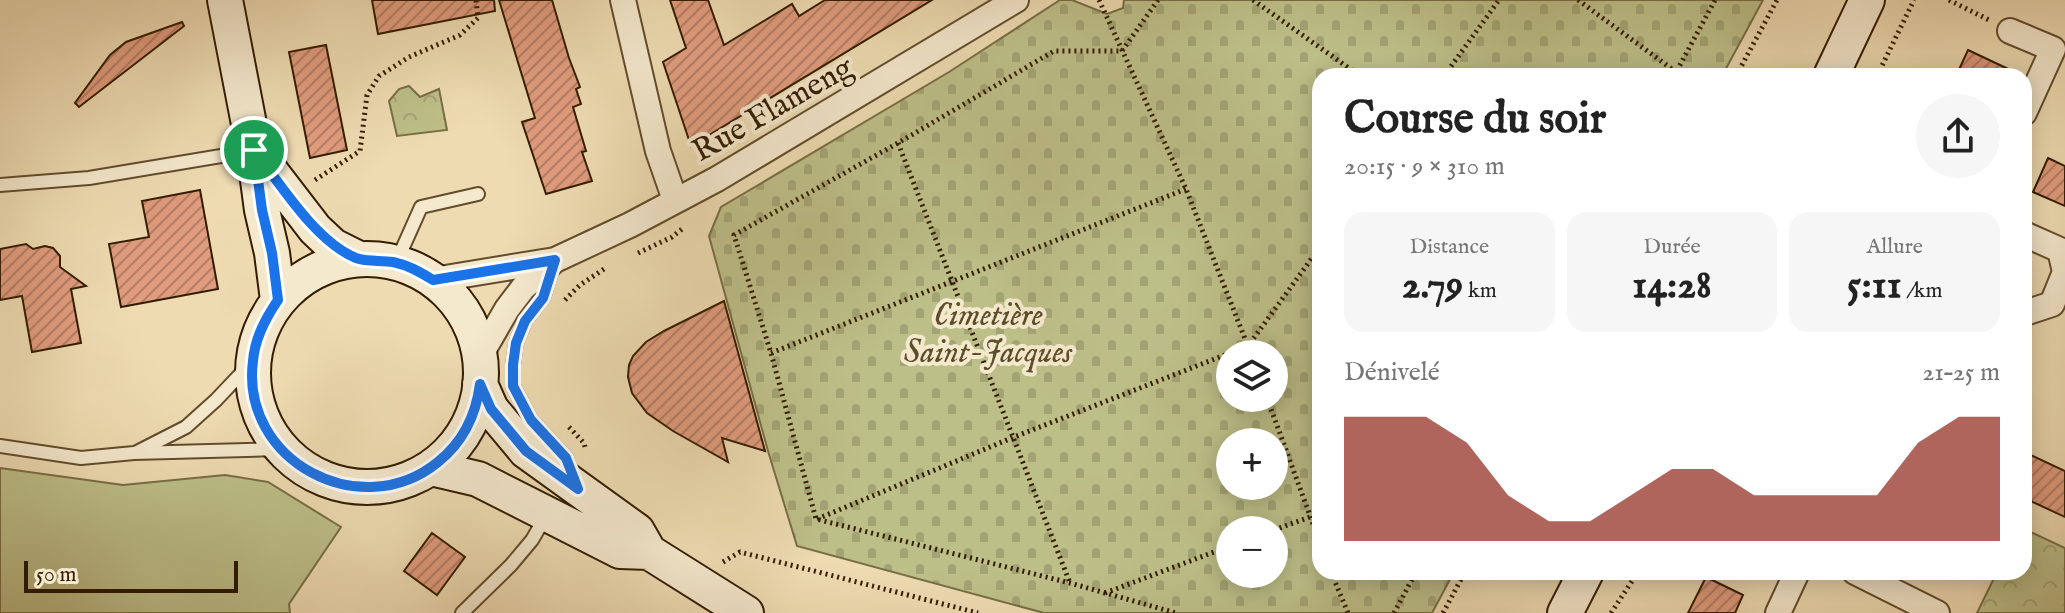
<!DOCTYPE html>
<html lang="fr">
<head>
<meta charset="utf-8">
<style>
	body { margin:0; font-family:"IM FELL English",serif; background:#f6f6f6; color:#222; height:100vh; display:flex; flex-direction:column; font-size:30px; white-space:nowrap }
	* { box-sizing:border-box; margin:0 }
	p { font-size:26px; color:#767676 }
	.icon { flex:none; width:44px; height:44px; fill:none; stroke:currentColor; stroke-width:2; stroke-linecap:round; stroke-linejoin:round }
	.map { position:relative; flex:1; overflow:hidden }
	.side { position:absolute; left:1312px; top:68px; width:720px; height:512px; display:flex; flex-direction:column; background:#fff; border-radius:24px; box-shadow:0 4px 20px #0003 }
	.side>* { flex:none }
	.fabs { position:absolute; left:1216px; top:340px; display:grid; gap:16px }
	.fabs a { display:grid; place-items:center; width:72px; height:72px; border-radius:50%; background:#fff; box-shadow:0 4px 20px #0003; font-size:40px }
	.scale { position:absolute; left:24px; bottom:20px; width:214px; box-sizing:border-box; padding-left:8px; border:4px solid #341c00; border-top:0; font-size:22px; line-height:28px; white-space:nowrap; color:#341c00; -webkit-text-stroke:6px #f4e8cd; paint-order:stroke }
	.pin { position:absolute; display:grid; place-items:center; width:68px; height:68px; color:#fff; margin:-34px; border:4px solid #fff; border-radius:50%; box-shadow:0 2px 8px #0007 }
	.round { display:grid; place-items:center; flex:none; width:84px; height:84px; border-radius:42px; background:#f6f6f6 }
	.overview { display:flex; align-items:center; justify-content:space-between; height:136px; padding:0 32px }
	h1 { font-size:44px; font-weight:700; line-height:60px }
	.metrics { display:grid; grid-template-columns:repeat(3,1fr); gap:12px; height:136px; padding:8px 32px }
	.metrics div { display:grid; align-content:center; border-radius:20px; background:#f6f6f6; text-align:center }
	.metrics b { font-size:40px; font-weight:700 }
	.metrics small { font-size:22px; font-weight:400 }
	.metrics p { font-size:22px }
	.chart { height:224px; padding:16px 32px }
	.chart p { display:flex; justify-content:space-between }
	.chart svg { width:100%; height:144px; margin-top:8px; fill:#8f2418; opacity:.7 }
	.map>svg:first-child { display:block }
</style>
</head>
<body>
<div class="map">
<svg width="2065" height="613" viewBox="0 0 2065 613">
	<defs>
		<pattern id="cemetery-stones" width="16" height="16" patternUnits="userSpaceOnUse" patternTransform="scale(2)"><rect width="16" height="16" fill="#bdbf89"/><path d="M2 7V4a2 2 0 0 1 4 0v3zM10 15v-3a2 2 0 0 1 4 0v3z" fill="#a3a474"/></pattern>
		<pattern id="park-crowns" width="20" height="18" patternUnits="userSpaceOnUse" patternTransform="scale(2)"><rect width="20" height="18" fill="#bdbf89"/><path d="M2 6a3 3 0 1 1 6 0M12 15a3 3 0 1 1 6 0" fill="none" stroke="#a3a474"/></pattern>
		<pattern id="building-hatch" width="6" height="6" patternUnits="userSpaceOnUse" patternTransform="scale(2)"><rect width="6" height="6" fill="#e09c7e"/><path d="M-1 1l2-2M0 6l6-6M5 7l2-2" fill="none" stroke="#b67e65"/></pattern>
	</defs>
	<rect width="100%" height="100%" fill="#eedbb2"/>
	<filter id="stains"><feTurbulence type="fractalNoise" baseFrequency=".0025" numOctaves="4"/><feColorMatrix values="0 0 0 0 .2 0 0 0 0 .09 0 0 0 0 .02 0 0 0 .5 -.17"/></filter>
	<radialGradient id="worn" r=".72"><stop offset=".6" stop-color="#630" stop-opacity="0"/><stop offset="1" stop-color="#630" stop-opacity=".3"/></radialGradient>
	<path fill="#bdbf89" stroke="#786e44" stroke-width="2" d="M0 468 123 485 225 475 268 482 341 527 289 604 290 613H0Z"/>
	<path fill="url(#cemetery-stones)" stroke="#786e44" stroke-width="2" fill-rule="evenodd" d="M1060 0H1072L1107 14 1123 8 1124 0H1763L1722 76H1320V572H1454L1432 613H1044L797 546 768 451 709 236 721 207 949 72ZM1230 354H1274V398H1230ZM1230 442H1274V486H1230ZM1230 530H1274V574H1230Z"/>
	<path fill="url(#park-crowns)" stroke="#786e44" stroke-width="2" d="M409 86 420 97 439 89 447 130 397 136 389 101 399 89Z
		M2024 529 2065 548V613H1977L1997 572H2024Z"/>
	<path fill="url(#building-hatch)" stroke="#341c00" stroke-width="2" d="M372 0H494L495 11 378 34Z
		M499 0H552L569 58 580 87 576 89 581 104 573 107 586 151 582 152 592 181 546 194 522 122 535 118Z
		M670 0H708L724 45 792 4 799 16 825 0H932L691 146 663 62 686 48Z
		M182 22 184 26 79 107 75 103 110 55 126 42Z
		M326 45 347 150 310 158 289 52Z
		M1968 50 2023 76H1956Z
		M2048 158 2065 166V206L2033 192Z
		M200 190 218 289 121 307 109 244 149 237 142 201Z
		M26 244 33 249 45 246 53 248 60 256V267L86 286 71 289 81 343 32 352 22 296 0 300V249Z
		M724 301 765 451 722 438 728 462 673 431 647 413 632 393 628 377 629 365 633 356 646 342 664 331Z
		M2024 452 2065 471V517L2024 498Z
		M432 533 465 557 437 595 404 571Z
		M1706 577 1743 595 1735 613H1688Z"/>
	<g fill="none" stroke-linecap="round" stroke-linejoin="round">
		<g stroke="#624c2c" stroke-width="16">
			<path id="lane" d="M0 185 89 178 251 151
				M396 263 421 207 478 194
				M553 266 543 298 525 321 516 343 513 365V386L531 420 566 458 572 475
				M0 446 81 458 134 453 280 449
				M137 452 186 427 216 400 253 361
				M462 613 511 565 532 540 546 516"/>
		</g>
		<g stroke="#624c2c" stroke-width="28">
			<path id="street" d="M623 0 658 151 675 200
				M2010 31 2053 49 2024 113
				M2024 234 2060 250 2065 272 2052 304 2028 312 2024 311
				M433 280 555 260 630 225 717 179 1016 0
				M480 356 507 309 523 288 555 260
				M1855 572 1937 613
				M1778 613 1797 572"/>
		</g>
		<g stroke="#341c00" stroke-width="38">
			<path id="secondary" d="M225 0 254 150 262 210 272 253 278 300
				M1831 76 1867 0
				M255 151 315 229 333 246 359 259
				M253 373a114 114 0 1 1 228 0a114 114 0 1 1-228 0Z
				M480 384 491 409 526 451 637 531 649 552
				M431 468 478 479 620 551 649 552 746 613
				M1565 613 1586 572"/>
		</g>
		<path stroke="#341c00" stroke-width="5" stroke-dasharray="2 4" stroke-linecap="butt" d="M1099 0 1186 189 1251 354
			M1158 0 1122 51H1054L898 143 734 235 771 353 816 519 1070 583 1176 613
			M1253 0 1360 76
			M1578 0 1676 72
			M1949 0 1991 21
			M1444 76 1499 0
			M1674 76 1715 0
			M1736 76 1777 0
			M1877 76 1914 0
			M898 143 1070 583
			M315 180 360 151 367 95 379 76 409 57 460 35 478 18 476 0
			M638 253 672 237 682 229
			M565 300 580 285 607 267
			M771 353 1186 189
			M1267 398 1320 543
			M569 427 584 443 585 447
			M817 519 1014 437 1248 346 1320 247
			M1274 530 1310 517
			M723 562 740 552 978 613
			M1331 572 1348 613
			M1105 593 1230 546
			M1394 613 1416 572
			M1443 613 1465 572
			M1611 613 1638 572"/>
		<use href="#lane" stroke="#f4e8cd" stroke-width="12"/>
		<use href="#street" stroke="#f4e8cd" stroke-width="24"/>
		<use href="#secondary" stroke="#f4e8cd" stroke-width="34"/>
	</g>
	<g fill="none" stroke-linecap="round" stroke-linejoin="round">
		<g stroke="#fff" stroke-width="16">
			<path id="route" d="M254 150C281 185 316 242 356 258 367 262 381 260 393 262 408 265 420 272 433 280L555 260 543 298 525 321 516 343 513 365V386L531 420 566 458 578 489 526 451 491 409 480 384C476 415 463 442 438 462 361 525 240 461 253 361 255 338 265 319 278 300L272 253 262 210Z"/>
		</g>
		<use href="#route" stroke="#1a73e8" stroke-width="10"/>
	</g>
	<g text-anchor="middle" stroke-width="8" stroke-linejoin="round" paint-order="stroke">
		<g font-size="32" fill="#341c00" stroke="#f4e8cd">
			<text transform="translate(772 108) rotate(-30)" y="11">Rue Flameng</text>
		</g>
		<g font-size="32" font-style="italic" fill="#5d4d29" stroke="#f4e8cd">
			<text x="988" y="325">Cimetière<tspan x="988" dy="37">Saint-Jacques</tspan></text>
		</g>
	</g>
	<rect width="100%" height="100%" filter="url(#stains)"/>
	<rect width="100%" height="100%" fill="url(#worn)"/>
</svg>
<div class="fabs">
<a><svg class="icon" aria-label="layers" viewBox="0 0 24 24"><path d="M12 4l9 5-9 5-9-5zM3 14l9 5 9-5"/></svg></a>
<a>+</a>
<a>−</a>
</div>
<div class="scale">50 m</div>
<div class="pin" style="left:254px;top:150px;background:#1e9e55"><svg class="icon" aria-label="arrive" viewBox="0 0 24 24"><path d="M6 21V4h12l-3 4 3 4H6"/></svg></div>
<section class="side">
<div class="overview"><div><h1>Course du soir</h1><p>20:15 · 9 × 310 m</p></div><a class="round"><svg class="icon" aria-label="share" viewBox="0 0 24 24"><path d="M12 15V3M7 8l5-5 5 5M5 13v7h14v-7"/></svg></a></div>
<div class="metrics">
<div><p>Distance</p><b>2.79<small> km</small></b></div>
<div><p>Durée</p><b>14:28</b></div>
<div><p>Allure</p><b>5:11<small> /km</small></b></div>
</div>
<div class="chart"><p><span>Dénivelé</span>21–25 m</p>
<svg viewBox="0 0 160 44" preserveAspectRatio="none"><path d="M0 44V6L10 6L20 6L30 14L40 30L50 38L60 38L70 30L80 22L90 22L100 30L110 30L120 30L130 30L140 14L150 6L160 6V44z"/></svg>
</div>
</section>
</div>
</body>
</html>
